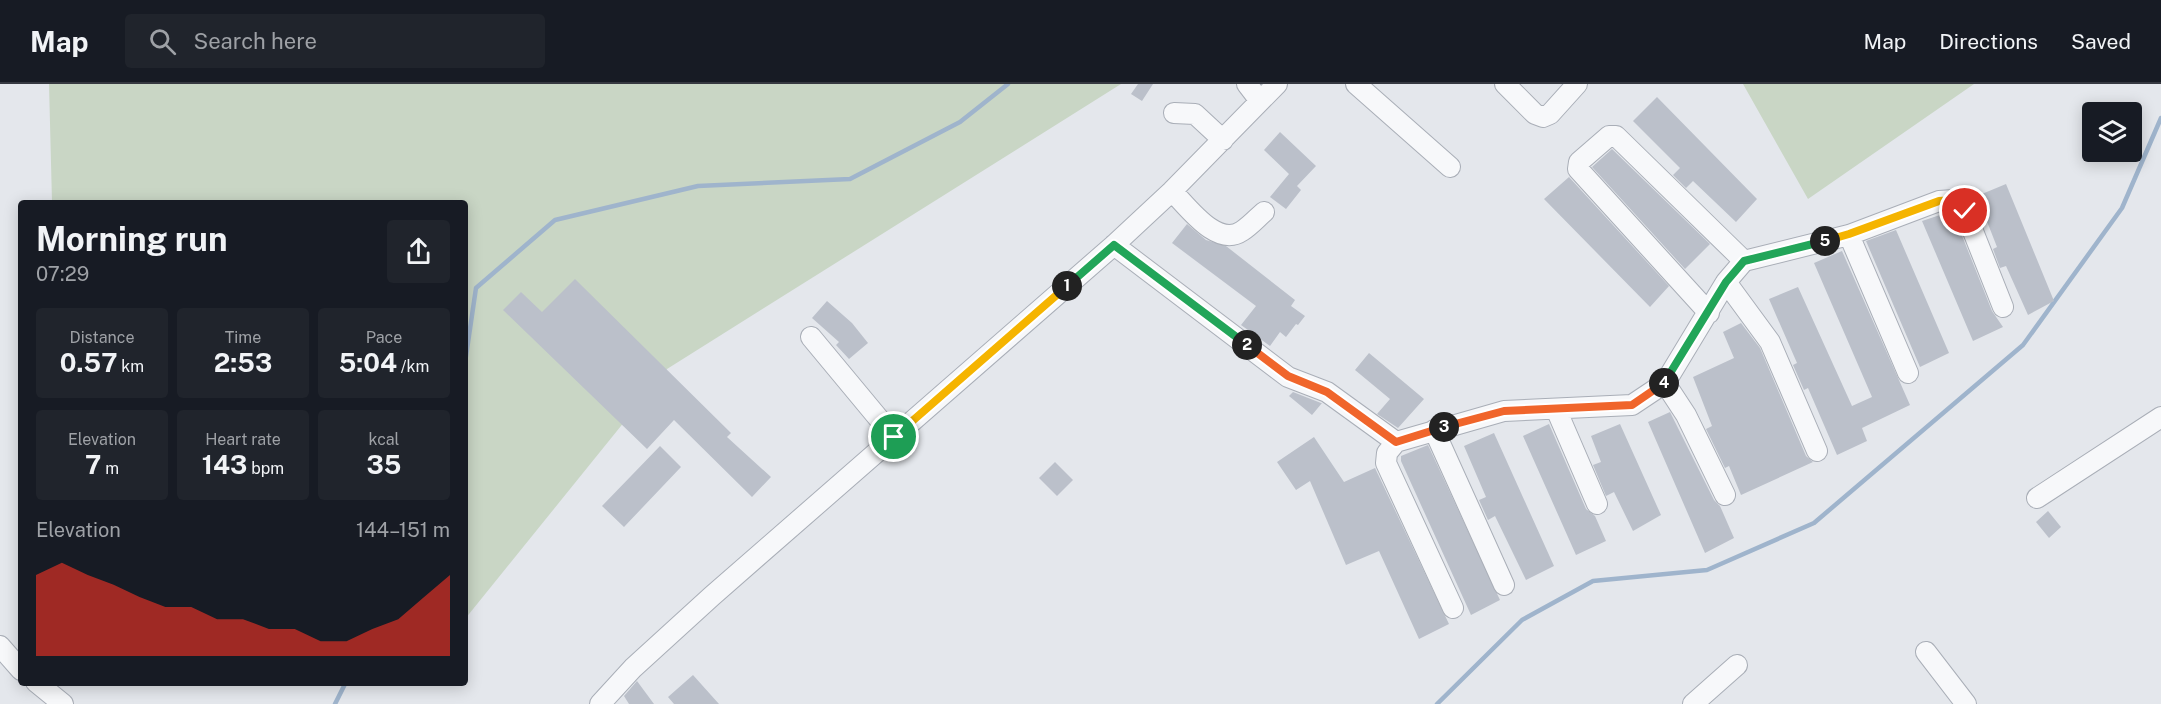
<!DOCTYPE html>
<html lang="en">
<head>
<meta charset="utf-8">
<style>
	body { margin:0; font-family:"Public Sans",sans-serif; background:#20242c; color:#f1f3f6; height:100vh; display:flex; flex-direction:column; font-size:22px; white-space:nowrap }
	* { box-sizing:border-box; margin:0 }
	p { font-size:20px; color:#9ea1a6 }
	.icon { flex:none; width:33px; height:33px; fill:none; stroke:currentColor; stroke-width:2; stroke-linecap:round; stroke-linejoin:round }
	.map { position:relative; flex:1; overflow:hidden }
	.details { position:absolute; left:18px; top:116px; width:450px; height:486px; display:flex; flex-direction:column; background:#171b24; border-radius:6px; box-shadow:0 3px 15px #0003 }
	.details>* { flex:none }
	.controls { position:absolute; left:2082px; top:18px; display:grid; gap:12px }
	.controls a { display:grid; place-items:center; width:60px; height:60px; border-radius:6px; background:#171b24; box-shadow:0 3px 15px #0003; font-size:30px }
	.pin { position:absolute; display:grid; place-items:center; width:51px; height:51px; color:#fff; margin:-26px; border:3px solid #fff; border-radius:50%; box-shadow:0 2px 6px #0007 }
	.km { position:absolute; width:30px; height:30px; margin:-15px; border-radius:50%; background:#222; color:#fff; font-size:16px; line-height:30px; text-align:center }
	.round { display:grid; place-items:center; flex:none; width:63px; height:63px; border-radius:6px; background:#20242c }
	.overview { display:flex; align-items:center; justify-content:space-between; height:102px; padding:0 18px }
	h1 { font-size:33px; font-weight:700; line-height:45px }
	.metrics { display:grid; grid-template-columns:repeat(3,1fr); gap:9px; height:102px; padding:6px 18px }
	.metrics div { display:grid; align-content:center; border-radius:6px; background:#20242c; text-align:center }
	.metrics b { font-size:26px; font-weight:700 }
	.metrics small { font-size:16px; font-weight:400 }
	.metrics p { font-size:16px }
	.chart { height:168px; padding:12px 18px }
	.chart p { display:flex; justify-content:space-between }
	.chart svg { width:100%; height:108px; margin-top:6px; fill:#d93025; opacity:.7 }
	header { display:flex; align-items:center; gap:36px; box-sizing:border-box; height:84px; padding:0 30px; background:#171b24; border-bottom:2px solid #363941 }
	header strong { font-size:28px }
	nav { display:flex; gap:33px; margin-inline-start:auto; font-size:21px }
	.search { width:420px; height:54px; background:#20242c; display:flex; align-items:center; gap:15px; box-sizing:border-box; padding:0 21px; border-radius:6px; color:#9ea1a6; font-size:22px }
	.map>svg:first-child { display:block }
</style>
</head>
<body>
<header>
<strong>Map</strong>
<div class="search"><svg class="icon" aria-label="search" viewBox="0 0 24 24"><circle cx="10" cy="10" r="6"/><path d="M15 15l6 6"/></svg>Search here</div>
<nav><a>Map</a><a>Directions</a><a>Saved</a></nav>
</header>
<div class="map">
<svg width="2161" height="620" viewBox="0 0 2161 620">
	<rect width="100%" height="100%" fill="#e4e7ec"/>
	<path fill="#c9d6c5" d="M49 0H1121L667 285 465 535V118H52Z
		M1743 0H1974L1808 115Z"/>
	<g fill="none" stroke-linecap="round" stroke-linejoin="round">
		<path stroke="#9fb4cc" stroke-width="4.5" d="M465 279 476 204 555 136 698 102 850 95 960 38 1008 0
			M335 620 346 598
			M1437 620 1522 536 1593 497 1707 486 1814 439 2023 261 2122 124 2161 34"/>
	</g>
	<path fill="#bbc0ca" d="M1138 0H1153L1142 17 1131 10Z
		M1657 13 1757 115 1736 138 1693 97 1686 104 1673 91 1680 84 1633 37Z
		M1280 48 1316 82 1297 102 1301 106 1286 125 1270 113 1289 90 1264 66Z
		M1612 65 1710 160 1685 185 1592 83Z
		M1569 93 1669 202 1650 223 1544 115Z
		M2006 100 2054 217 2028 231 2006 182 2000 184 1993 165 1997 163 1977 112Z
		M1949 128 1955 134 1992 227 2003 243 1973 257 1922 137Z
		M1187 140 1206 156 1226 162 1295 216 1291 222 1305 232 1298 241 1296 240 1286 253 1280 248 1270 262 1241 241 1256 222 1172 159Z
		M1896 146 1949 269 1920 283 1866 157Z
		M1842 167 1910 321 1862 344 1867 357 1837 371 1808 304 1804 306 1793 281 1797 279 1769 215 1798 203 1852 322 1872 313 1814 179Z
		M575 195 731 349 727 353 771 393 752 413 674 336 647 365 503 226 521 208 542 228Z
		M827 217 852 239 868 259 849 275 836 261 839 258 812 234Z
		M1741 239 1760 264 1806 372 1813 378 1741 411 1729 382 1725 384 1706 345 1712 342 1693 293 1734 274 1723 248Z
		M1369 269 1424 315 1398 344 1377 330 1390 315 1355 286Z
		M1293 308 1321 319H1322L1312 331 1289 312Z
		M1670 328 1714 416 1720 422 1734 454 1705 469 1648 338Z
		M1549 340 1586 425 1595 432 1606 457 1576 471 1523 352Z
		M1620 340 1661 431 1633 447 1614 408 1606 412 1593 381 1601 378 1591 352Z
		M1494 349 1554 482 1526 496 1495 432 1488 436 1479 416 1486 413 1464 362Z
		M1314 353 1344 398 1375 384 1449 540 1419 555 1379 467 1346 481 1310 397 1296 406 1277 378Z
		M1428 361 1500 516 1471 531 1401 377V372Z
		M660 362 681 383 624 443 602 422Z
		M1055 378 1073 396 1057 412 1039 394Z
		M2048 427 2061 443 2049 454 2036 438Z
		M693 591 719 620H674L668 613Z
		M637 597 654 620H629L624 612Z"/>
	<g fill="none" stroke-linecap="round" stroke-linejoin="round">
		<g stroke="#a9aeb7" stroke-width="22">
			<path id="minor" d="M1247 0 1260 17
				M1356 0 1450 83
				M1505 0 1535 30 1543 33 1550 30 1577 0
				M1174 29 1195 30 1223 56
				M1172 107C1188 123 1217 164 1242 147 1250 142 1257 134 1264 128
				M1849 151 1908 289
				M1114 161 1288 293 1327 308 1396 358 1504 327 1632 321 1665 299 1726 198 1744 177 1849 151 1939 117 1954 116 1965 127 2003 223
				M1726 198 1770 258 1817 367
				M1709 229 1578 85 1579 78 1609 52H1616L1744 177
				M811 253 894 353
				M1665 299 1686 331 1725 411
				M1556 325 1597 420
				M1434 346 1504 501
				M1396 358 1387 369 1386 379 1453 524
				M2037 414 2161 333
				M0 562 21 586
				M1926 568 1966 620
				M36 598 63 620
				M600 620 633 584 712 512 1114 161 1172 107 1277 0
				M1693 620 1737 581"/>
		</g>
		<use href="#minor" stroke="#f7f8fa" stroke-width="20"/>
	</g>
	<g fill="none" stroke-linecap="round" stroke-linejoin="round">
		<g stroke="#fff" stroke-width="12">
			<path id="split-1" d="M894 353 1067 202"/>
		</g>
		<g stroke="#fff" stroke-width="12">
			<path id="split-2" d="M1067 202 1114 161 1247 261"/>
		</g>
		<g stroke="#fff" stroke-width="12">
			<path id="split-3" d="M1247 261 1288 292 1327 308 1396 358 1444 343"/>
		</g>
		<g stroke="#fff" stroke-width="12">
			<path id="split-4" d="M1444 343 1504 327 1632 321 1664 299"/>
		</g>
		<g stroke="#fff" stroke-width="12">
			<path id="split-5" d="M1664 299 1726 198 1744 177 1825 157"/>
		</g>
		<g stroke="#fff" stroke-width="12">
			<path id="split-6" d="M1825 157 1849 150 1939 117 1954 116 1965 127"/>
		</g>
		<use href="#split-1" stroke="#f5b400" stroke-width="8"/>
		<use href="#split-2" stroke="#22a559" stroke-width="8"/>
		<use href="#split-3" stroke="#f0652b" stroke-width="8"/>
		<use href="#split-4" stroke="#f0652b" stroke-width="8"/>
		<use href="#split-5" stroke="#22a559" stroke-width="8"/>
		<use href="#split-6" stroke="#f5b400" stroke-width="8"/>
	</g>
</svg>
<div class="controls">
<a><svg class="icon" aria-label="layers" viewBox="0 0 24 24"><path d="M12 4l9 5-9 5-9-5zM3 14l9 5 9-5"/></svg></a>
</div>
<div class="pin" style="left:894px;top:353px;background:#1e9e55"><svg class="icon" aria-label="arrive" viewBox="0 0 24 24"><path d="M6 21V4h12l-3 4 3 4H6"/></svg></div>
<div class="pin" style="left:1965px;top:127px;background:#d93025"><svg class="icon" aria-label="check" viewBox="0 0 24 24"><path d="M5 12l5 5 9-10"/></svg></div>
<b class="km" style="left:1067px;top:202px">1</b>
<b class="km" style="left:1247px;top:261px">2</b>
<b class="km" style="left:1444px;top:343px">3</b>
<b class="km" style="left:1664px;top:299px">4</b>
<b class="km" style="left:1825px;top:157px">5</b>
<section class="details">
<div class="overview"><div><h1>Morning run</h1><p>07:29</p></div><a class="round"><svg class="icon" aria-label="share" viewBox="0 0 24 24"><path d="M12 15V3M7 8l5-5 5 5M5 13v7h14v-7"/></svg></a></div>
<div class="metrics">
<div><p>Distance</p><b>0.57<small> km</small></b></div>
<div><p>Time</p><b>2:53</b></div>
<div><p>Pace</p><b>5:04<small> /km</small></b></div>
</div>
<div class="metrics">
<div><p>Elevation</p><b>7<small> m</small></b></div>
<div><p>Heart rate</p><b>143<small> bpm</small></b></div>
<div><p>kcal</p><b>35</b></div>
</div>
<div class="chart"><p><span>Elevation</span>144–151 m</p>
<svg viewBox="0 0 160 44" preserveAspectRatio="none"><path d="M0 44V11L10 6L20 11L30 15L40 20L50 24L60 24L70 29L80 29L90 33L100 33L110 38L120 38L130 33L140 29L150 20L160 11V44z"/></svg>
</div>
</section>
</div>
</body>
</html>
